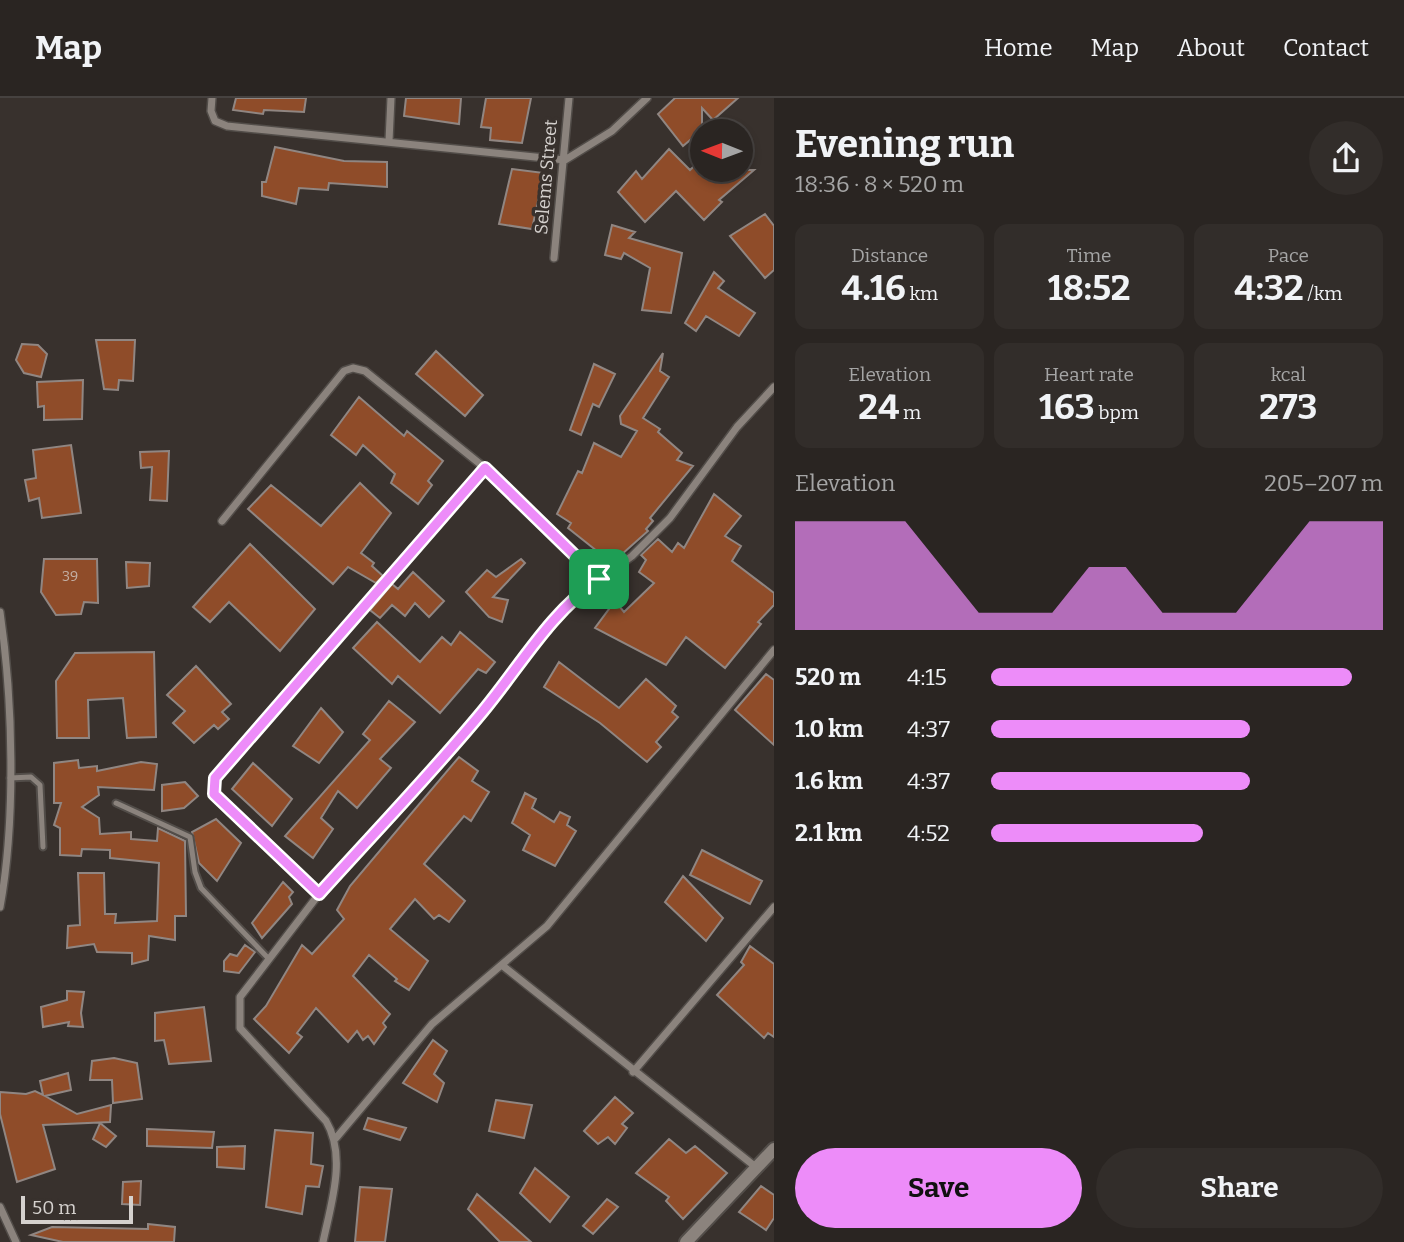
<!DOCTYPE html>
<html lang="en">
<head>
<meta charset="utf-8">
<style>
	body { margin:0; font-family:Bitter,serif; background:#322d2a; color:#f1f3f6; height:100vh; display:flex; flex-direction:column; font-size:26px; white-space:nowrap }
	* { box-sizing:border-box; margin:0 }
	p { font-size:23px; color:#a5a5a5 }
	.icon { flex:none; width:38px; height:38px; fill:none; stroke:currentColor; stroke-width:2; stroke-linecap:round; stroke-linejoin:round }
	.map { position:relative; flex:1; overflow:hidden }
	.side { display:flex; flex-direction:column; background:#2a2522; width:630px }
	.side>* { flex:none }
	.needle { width:46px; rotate:271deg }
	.controls { position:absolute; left:690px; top:21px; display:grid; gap:14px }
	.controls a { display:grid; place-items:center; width:63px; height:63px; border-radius:50%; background:#2a2522; box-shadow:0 4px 10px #0003,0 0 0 2px #464240; font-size:35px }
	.scale { position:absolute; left:21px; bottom:18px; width:112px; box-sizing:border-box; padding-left:7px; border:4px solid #d5d1ce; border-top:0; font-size:19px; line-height:24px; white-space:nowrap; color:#d5d1ce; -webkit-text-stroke:5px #38312d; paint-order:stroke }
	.pin { position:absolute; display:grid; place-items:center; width:60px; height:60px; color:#fff; margin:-30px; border-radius:14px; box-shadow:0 4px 10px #0006 }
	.round { display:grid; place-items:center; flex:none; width:74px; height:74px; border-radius:37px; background:#322d2a }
	.head { display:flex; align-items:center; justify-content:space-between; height:119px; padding:0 21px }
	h1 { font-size:38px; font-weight:700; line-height:52px }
	.figures { display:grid; grid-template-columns:repeat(3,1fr); gap:10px; height:119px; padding:7px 21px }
	.figures div { display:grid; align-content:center; border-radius:14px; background:#322d2a; text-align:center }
	.figures b { font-size:35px; font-weight:700 }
	.figures small { font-size:19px; font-weight:400 }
	.figures p { font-size:19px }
	.chart { height:196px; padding:14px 21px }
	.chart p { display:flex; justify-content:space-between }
	.chart svg { width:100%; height:126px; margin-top:7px; fill:#ed8cf9; opacity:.7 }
	.primary-button { display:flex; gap:14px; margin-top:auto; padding:14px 21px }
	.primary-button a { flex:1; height:80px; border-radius:42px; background:#ed8cf9; color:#111; font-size:28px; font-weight:700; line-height:80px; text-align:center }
	.primary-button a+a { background:#322d2a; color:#f1f3f6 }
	ul { padding:0 21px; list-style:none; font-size:23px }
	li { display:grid; grid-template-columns:112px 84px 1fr; align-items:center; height:52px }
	li i { height:18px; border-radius:9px; background:#ed8cf9 }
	header { display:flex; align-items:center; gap:42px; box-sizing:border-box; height:98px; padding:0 35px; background:#2a2522; border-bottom:2px solid #464240 }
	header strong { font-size:33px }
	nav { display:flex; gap:38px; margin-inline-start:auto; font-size:24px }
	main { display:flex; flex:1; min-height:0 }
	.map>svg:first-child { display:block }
</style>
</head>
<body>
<header>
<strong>Map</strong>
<nav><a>Home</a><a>Map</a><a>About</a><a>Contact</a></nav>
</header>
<main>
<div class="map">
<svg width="774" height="1144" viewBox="0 0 774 1144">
	<rect width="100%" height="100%" fill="#38312d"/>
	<path fill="#8f4c29" stroke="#908682" stroke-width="2" d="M236 0H306L304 14 264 12 263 16 233 12Z
		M406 0H461L459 26 404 18Z
		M486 0H531L522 45 490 42 491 30 481 29Z
		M675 0H738L713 22 702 10V32L683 48 658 16Z
		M275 49 344 63 387 64V89L329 85 328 92 299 90 296 106 262 98V84H266Z
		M669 51 690 72 702 61V72H754L719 102 722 104 704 122 676 93 645 124 618 94 636 73 642 81Z
		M512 71 544 75 532 131 499 126Z
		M765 116 774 128V172L765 180 730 138Z
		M612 127 635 134 629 140 682 155 671 215 642 212 650 170 624 155 621 161 605 157Z
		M714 174 724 183 718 190 755 215 739 238 706 218 696 233 685 225Z
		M96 242H135L133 283 119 282 118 292 104 291Z
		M22 246 38 247 47 256 41 279 24 275 16 262Z
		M436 253 483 297 465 318 416 276Z
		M663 255 660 273 669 279 643 320 660 331 658 334 682 355 677 362 693 368 650 420 653 423 646 431 648 433 612 465 568 430 571 425 557 416 578 373 582 375 594 345 621 359 637 333 621 326 620 318Z
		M594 266 615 276 599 309 593 306 581 337 570 332Z
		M83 282 82 321 44 322V308L38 309 37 284Z
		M359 299 404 338 407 333 443 363 428 383 432 387 418 406 391 385 395 376 363 347 356 357 331 337Z
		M71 347 81 415 42 420 39 400 29 403 25 382 36 380 33 352Z
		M169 353 167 403 150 402 152 369 141 370 140 354Z
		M360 385 391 415 361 455 374 465 372 468 383 478 376 485 348 469 333 486 248 411 271 387 321 428Z
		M714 396 741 418 725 438 741 448 732 463 774 495V507L758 524 761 526 725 570 686 539 666 567 595 530 615 503 624 514 654 485 639 474 646 462 641 457 658 441 672 454 678 445 684 450Z
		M250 446 315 511 280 553 229 504 210 524 193 509Z
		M44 461H97L98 505 84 504 81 516 56 517 41 494Z
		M521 461 525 465 493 499 508 502 502 524 489 519 466 494 487 472 496 479Z
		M126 464 150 465 149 488 127 490Z
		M413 474 444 503 429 519 415 505 405 518 392 507 380 520 370 512 392 486 398 491Z
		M377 524 420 564 442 539 451 547 460 534 495 564 486 575 478 571 440 615 398 578 392 586 353 550Z
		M154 554 156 639 127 640 123 600 88 602 89 640H57L56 583 75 555Z
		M559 564 619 610 646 581 676 608 672 614 678 619 656 644 661 649 647 664 600 625 544 589Z
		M196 568 231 606 222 614 229 621 218 631 214 627 194 645 173 625 185 613 167 597Z
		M766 576 774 582V647L735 612Z
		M389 603 415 624 380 661 391 670 357 710 338 693 321 720 333 731 313 760 285 738 370 642 363 636Z
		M321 610 343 634 319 665 293 648Z
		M459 659 478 673 472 683 489 694 471 723 464 718 424 766 465 803 449 824 439 817 434 821 415 801 390 831 428 863 409 892 395 883 397 881 369 857 353 878 390 916 383 925 386 929 374 946 368 938 363 942 357 933 348 944 316 910 297 935 302 939 289 955 254 921 266 908 302 847 312 856 344 821 337 812 350 788Z
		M78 662 79 670 97 668V673L141 664 157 666 154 692 98 689 99 697 82 709 99 720 100 736 131 734V741L157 743 158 730 185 743 186 818H175V842L149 838 148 862 132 866V855L97 854 94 846 67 850 68 828 80 827 78 775H104L105 816H116L115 825 157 823 159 765 110 760V752L82 751 81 758 60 757V730L54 727 61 705H54V665Z
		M253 665 292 701 272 728 232 691Z
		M185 684 198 698 184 710 162 713V687Z
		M525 695 536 701 532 710 554 724 560 714 570 719 567 727 576 733 555 768 523 752 530 737 512 725Z
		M216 721 241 745 217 783 199 765 192 734Z
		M702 752 762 783 750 806 690 777Z
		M683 778 723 820 706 843 665 804Z
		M283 784 293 794 289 799 292 806 262 840 252 825Z
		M245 847 255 854 239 875 224 873V863L230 856 237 858Z
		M750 848 774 866V939L768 935 764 940 717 897 744 867 741 864Z
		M67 893 84 894 81 915 83 929 68 928 69 924 43 929 41 909 67 902Z
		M204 909 211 963 169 966 164 942 155 943V915Z
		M433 942 447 953 434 976 444 985 437 1004 403 985Z
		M114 960 137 965 142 1001 113 1005 112 982H90L92 963Z
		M68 975 71 992 45 998 77 1016 111 1007 110 1024 43 1027 55 1071 17 1084 0 1016V994L26 996 35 993 43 997 40 983Z
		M615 999 633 1015 622 1026 627 1030 615 1046 608 1039 598 1046 584 1033Z
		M496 1002 532 1007 524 1040 489 1033Z
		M368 1020 406 1030 400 1042 364 1031Z
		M100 1025 116 1038 106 1049 93 1041Z
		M147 1031 214 1034 212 1050 147 1048Z
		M275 1032 313 1035 311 1066 323 1068 319 1089 306 1088 302 1116 266 1109Z
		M669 1041 686 1055 695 1048 727 1075 683 1121 666 1103 669 1099 636 1075Z
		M245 1048 244 1071 217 1069V1049Z
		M535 1070 569 1099 550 1124 520 1095Z
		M141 1083 140 1107 122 1106 123 1084Z
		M761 1088 774 1097V1120L766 1132 739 1114Z
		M360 1089 392 1091 385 1144H355Z
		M477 1096 531 1144H500L468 1111Z
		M607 1101 618 1109 593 1136 583 1128Z
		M148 1126 175 1129 174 1144H63L31 1137 52 1129 148 1131Z"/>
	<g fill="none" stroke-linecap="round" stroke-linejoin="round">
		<g stroke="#524d49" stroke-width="9">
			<path id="service" d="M10 680 31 679 40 687 43 749
				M116 705 190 739 195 774 201 790 268 860"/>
		</g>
		<g stroke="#524d49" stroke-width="10">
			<path id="minor" d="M212 0 211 13 215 23 227 28 565 62 612 33 647 0
				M389 43 391 0
				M554 160 569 0
				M222 423 344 273 353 270 365 273 485 370
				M0 514C13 602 16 722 0 809
				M319 796 214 696 215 680 485 370 599 481
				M503 868 757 1070
				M633 974 774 809
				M336 1040 432 926 547 828 774 552
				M0 1109 16 1144
				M323 1144C331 1106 347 1058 326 1023L240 930V899L319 796 445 658 506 585 558 514 632 458 670 420 737 329 774 289"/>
		</g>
		<g stroke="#524d49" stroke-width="16">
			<path id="tertiary" d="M686 1144 774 1051"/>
		</g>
		<use href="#service" stroke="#8b837d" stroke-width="5"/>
		<use href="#minor" stroke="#8b837d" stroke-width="7"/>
		<use href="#tertiary" stroke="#8b837d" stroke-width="12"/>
	</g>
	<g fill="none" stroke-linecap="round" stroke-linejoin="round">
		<g stroke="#fff" stroke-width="14">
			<path id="route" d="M485 370 599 481C550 515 521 567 483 613 431 676 374 735 319 796L214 696 215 680Z"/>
		</g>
		<use href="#route" stroke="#ed8cf9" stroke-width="9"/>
	</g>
	<g text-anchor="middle" stroke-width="7" stroke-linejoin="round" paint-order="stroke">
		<g font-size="14" fill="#c4b0a5">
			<text x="70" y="483">39</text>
		</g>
		<g font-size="18" fill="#d5d1ce" stroke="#38312d">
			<text transform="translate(546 79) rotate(-85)" y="6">Selems Street</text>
		</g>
	</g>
</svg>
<div class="controls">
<a><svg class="needle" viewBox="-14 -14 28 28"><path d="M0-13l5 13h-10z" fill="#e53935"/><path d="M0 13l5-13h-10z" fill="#a5a5a5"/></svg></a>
</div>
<div class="scale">50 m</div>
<div class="pin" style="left:599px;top:481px;background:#1e9e55"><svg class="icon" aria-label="arrive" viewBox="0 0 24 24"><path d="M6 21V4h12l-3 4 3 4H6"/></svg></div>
</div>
<section class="side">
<div class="head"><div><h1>Evening run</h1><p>18:36 · 8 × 520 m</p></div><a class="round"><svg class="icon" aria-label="share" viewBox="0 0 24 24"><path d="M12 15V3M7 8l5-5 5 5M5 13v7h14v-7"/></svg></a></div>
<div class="figures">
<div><p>Distance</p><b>4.16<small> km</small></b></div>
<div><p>Time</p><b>18:52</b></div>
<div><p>Pace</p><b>4:32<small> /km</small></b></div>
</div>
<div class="figures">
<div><p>Elevation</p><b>24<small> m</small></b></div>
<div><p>Heart rate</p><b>163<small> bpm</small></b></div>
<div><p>kcal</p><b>273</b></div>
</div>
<div class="chart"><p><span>Elevation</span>205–207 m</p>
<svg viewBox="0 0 160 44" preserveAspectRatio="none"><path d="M0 44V6L10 6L20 6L30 6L40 22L50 38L60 38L70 38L80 22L90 22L100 38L110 38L120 38L130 22L140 6L150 6L160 6V44z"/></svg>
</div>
<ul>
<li><b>520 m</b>4:15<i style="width:92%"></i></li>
<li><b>1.0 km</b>4:37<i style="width:66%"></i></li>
<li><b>1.6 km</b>4:37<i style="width:66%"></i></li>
<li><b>2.1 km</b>4:52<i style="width:54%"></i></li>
</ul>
<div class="primary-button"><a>Save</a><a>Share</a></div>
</section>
</main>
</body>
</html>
